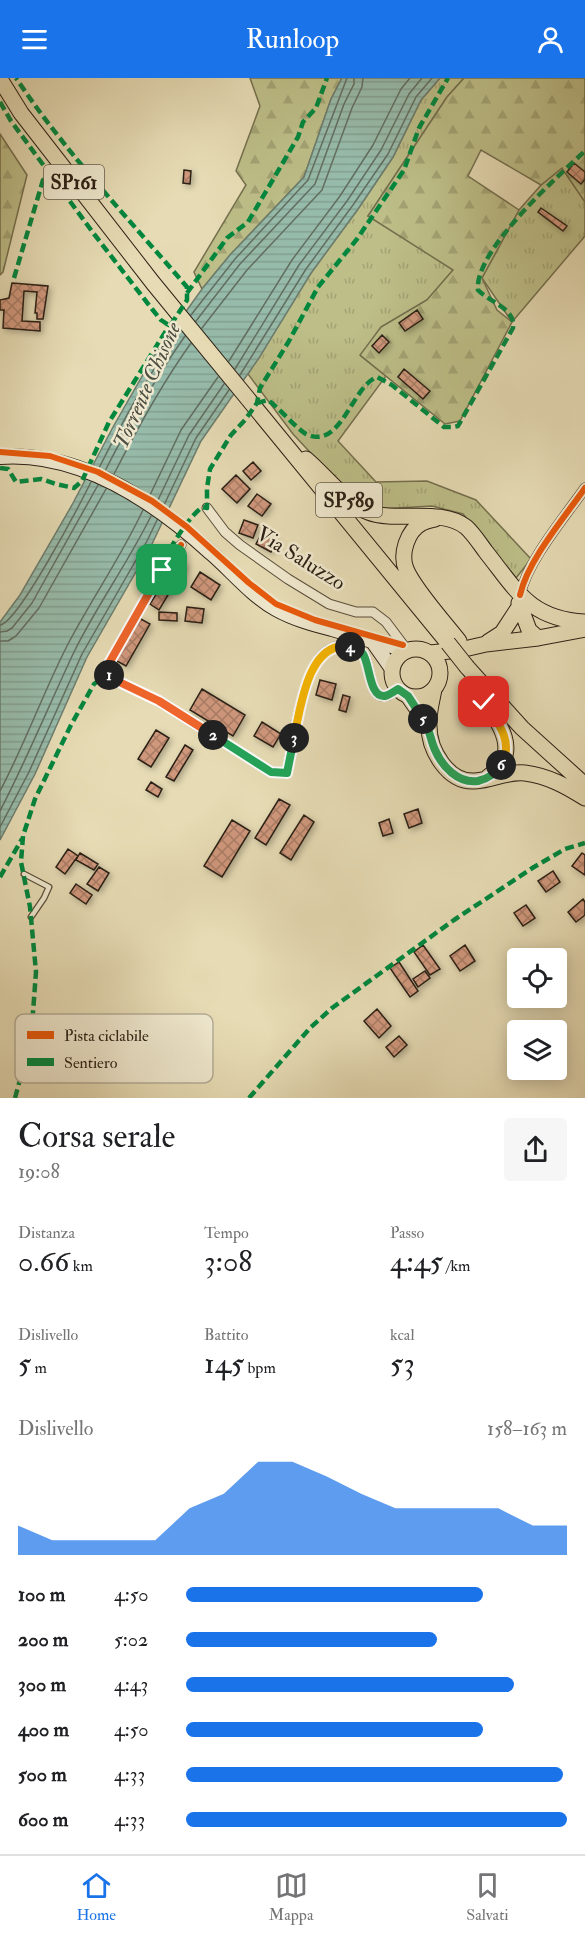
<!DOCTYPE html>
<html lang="it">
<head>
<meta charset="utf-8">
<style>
	body { margin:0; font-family:"IM FELL Double Pica",serif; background:#f6f6f6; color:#202124; height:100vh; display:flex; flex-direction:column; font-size:22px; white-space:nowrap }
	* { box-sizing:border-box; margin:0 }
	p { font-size:20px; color:#757577 }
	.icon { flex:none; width:33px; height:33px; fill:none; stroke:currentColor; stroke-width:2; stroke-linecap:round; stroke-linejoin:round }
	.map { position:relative; height:1020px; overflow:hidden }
	.sheet { display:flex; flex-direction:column; background:#fff; flex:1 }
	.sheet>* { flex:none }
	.fabs { position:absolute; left:507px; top:870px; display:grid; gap:12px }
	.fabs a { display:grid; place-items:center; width:60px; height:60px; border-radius:6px; background:#fff; box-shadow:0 3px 15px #0003; font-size:30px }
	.pin { position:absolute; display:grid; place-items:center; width:51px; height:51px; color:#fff; margin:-26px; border-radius:12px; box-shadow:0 3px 9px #0006 }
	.km { position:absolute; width:30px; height:30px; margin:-15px; border-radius:50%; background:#222; color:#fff; font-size:16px; line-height:30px; text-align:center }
	.round { display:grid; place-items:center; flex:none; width:63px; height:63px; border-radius:6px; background:#f6f6f6 }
	.overview { display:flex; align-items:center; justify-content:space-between; height:102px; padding:0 18px }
	h1 { font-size:33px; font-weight:600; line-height:45px }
	.figures { display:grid; grid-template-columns:repeat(3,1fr); gap:9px; height:102px; padding:6px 18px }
	.figures div { display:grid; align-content:center }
	.figures b { font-size:30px; font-weight:600 }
	.figures small { font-size:16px; font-weight:400 }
	.figures p { font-size:16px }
	.chart { height:168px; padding:12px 18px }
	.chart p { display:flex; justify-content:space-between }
	.chart svg { width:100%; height:108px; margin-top:6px; fill:#1a73e8; opacity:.7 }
	ul { padding:0 18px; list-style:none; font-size:20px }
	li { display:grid; grid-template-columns:96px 72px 1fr; align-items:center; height:45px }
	li i { height:15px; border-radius:8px; background:#1a73e8 }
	header { display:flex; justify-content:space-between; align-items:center; height:78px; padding:0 18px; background:#1a73e8; color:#fff; font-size:27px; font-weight:600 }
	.dock { display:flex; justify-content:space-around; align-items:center; height:84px; border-top:2px solid #e0e0e0; background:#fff; font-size:16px; color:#757577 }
	.dock a { display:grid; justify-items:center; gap:3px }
	.dock .selected { color:#1a73e8 }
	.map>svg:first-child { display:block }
</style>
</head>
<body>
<header><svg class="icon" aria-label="menu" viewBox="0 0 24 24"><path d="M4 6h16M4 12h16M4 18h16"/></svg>Runloop<svg class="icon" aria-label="person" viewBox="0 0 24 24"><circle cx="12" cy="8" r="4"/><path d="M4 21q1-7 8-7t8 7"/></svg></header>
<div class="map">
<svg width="585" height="1020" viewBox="0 0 585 1020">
	<defs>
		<pattern id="grass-tufts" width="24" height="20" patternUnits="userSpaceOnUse" patternTransform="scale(1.5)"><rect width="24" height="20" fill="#bdbe88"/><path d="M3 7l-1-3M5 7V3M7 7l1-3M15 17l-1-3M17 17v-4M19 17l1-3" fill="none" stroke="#a3a374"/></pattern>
		<pattern id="forest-firs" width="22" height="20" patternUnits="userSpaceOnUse" patternTransform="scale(1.5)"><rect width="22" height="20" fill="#bdbe88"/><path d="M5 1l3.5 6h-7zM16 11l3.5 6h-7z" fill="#a3a374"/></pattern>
		<pattern id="water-rules" width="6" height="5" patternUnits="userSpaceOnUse" patternTransform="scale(1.5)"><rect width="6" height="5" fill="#97bbaa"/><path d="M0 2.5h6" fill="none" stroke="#82a091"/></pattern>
		<pattern id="building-cross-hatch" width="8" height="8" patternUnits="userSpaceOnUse" patternTransform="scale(1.5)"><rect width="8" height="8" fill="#cf977b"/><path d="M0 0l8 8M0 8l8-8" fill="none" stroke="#a87b64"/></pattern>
		<filter id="shadow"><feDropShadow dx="2.5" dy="2.5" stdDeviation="3" flood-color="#0004"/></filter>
	</defs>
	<rect width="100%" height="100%" fill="#e6dbb4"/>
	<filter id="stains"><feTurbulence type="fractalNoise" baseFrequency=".00333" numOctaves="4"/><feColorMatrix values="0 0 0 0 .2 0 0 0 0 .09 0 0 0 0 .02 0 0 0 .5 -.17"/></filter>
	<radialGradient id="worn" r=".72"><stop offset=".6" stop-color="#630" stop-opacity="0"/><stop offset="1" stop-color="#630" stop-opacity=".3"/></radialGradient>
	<path fill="url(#grass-tufts)" stroke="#746f4e" stroke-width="1.5" d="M440 0H464L447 19 368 138 454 191 427 222 381 249 361 278 386 298 338 363 376 404 427 403 476 422 531 481 516 500 463 436 432 428 379 431 349 416 293 356 248 296 311 195 358 131 393 79 421 22Z
		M562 90 585 124V158L512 244 482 200 519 132 541 107Z"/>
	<path fill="url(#forest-firs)" stroke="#746f4e" stroke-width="1.5" d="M250 0H342L331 21 304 99 230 177 202 211 194 194 246 107 236 93 260 28Z
		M464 0H585V124L562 90 541 107 481 72 468 98 519 132 482 200 497 232 512 244 460 343 445 346 360 277 381 249 427 222 453 192 368 138 447 19Z
		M0 56 27 97 3 194 0 197Z"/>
	<path fill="url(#water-rules)" stroke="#6c7d6e" stroke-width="1.5" d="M342 0H440L421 22 393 79 358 131 311 195 259 280 201 363 152 466 87 579 35 696 0 762V544L20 517 72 427 113 349 152 281 202 211 230 177 304 99 331 21Z"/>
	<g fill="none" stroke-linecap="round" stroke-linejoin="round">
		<path stroke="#626e60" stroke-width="1.5" d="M191 237 235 181 308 102 347 0
			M196 243 240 186 315 106 344 26 354 6V0
			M202 250 247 192 322 112 352 30 362 9 363 0
			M229 283 292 182 340 118 373 67 401 11 410 0
			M235 291 299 187 347 123 381 72 409 16 422 0
			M240 297 306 191 353 127 388 76 416 19 432 0
			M99 390C123 342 149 296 180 252
			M105 393C129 346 155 301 185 258
			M114 396C137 351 161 307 191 265
			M150 417 181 352 218 299
			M158 422 189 357 224 306
			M164 427 196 360 229 312
			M0 547C18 545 80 426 91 404
			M0 554 7 553 12 550 32 525 98 407
			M0 563H8L16 558 39 530 106 411
			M0 713C25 666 43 615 67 568 91 522 121 479 143 432
			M0 733C27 681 49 627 74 574 97 527 128 485 151 438
			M0 749 29 694 82 576 147 463 157 442"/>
	</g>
	<path fill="url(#building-cross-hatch)" stroke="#2c2015" stroke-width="1.5" filter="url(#shadow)" d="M574 85 585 94V101L581 106 567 94Z
		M184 92 191 93 190 106 183 105Z
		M541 130 567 148 563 153 538 134Z
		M12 205 48 208 43 241H37V235H35L37 214 24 213 22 243 40 244V253L3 250 4 232H0V222L9 220Z
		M417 232 423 241 405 253 399 245Z
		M382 257 389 264 379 275 372 268Z
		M404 291 430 313 423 321 398 299Z
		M253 384 261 393 251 402 243 393Z
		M236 397 250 411 237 425 222 411Z
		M257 416 271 426 262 438 248 428Z
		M244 442 258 447 253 460 239 455Z
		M262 455 277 463 271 474 256 466Z
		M177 482 186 487 159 532 150 526Z
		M200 494 220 507 211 522 191 509Z
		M187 529 204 531 202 545 185 543Z
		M159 534 177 535V543L159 542Z
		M139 540 150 546 126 588 115 582Z
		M320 602 336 606 332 622 316 617Z
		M202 611 245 637 233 658 190 632Z
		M343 617 350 619 346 634 339 632Z
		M262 644 281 656 273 669 254 658Z
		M156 652 169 660 151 689 138 681Z
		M185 667 193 672 174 703 166 699Z
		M151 704 162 711 158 719 146 712Z
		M279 721 290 727 266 767 255 760Z
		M418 731 422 745 409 750 404 736Z
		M304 737 314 744 291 782 280 775Z
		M389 741 393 755 383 758 379 745Z
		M232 742 250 753 222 799 204 788Z
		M68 771 78 778 65 796 56 789Z
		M80 775 98 786 94 792 76 782Z
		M582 775 585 777V797L572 788Z
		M99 789 109 795 98 813 87 806Z
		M553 793 560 804 546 814 538 803Z
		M76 806 92 817 86 826 70 815Z
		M583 821 585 824V837L576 844 568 834Z
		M526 827 535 840 523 848 514 835Z
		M423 867 440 891 430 897 414 874Z
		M465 867 475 883 460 893 450 878Z
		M399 884 418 913 410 919 390 890Z
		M425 893 430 900 418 909 413 901Z
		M377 931 391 948 379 960 364 943Z
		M399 958 407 967 394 979 386 969Z"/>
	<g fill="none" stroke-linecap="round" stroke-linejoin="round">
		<g stroke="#5a4f3d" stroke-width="7">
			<path id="service" d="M24 796 49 809 44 820 31 839"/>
		</g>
		<g stroke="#5a4f3d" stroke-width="11">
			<path id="minor" d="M207 430 225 454 240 467 288 501 329 526 356 534H373L386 544 407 572
				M181 467 162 492 108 587V596L113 601 159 623 271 694 287 695C293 664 301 609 317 584 321 577 327 572 335 569 340 567 347 567 352 570 357 571 361 573 364 577 370 586 369 622 386 618 390 617 395 613 398 611
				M520 517C528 482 564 440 585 410"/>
		</g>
		<g stroke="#2c2015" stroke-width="16">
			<path id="secondary" d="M0 379C79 373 155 424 211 475 232 493 252 518 276 531 294 541 313 546 332 551 357 559 382 566 407 572
				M373 564 392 591"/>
		</g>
		<g stroke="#2c2015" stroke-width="17">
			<path id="primary" d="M0 1 21 35 153 205 448 565
				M306 381C324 396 348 427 368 434 397 445 440 429 466 449 473 455 480 466 486 474 517 513 530 541 585 544
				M435 441C431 442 426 443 422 445 407 453 400 476 406 491 414 511 445 545 459 563
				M519 525 529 552 538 560
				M488 564 502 555 519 529
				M392 595a24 24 0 1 1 48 0a24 24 0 1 1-48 0Z
				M430 575 460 572 486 566 538 560 585 551
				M467 589 522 650 585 707
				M473 609C493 637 527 672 488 699
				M434 611C432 623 428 636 429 648 429 672 448 705 475 703 493 702 507 693 525 695 548 698 566 708 585 720
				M408 618 429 648"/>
		</g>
		<use href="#service" stroke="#efe8ce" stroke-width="4.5"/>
		<use href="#minor" stroke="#efe8ce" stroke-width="9"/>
		<use href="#secondary" stroke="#efe8ce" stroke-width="14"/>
		<use href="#primary" stroke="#e6dbb4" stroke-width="15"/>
		<g stroke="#2c2015" stroke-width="17" stroke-linecap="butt">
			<path id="primary-bridge" d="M448 565 467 589"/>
		</g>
		<use href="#primary-bridge" stroke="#e6dbb4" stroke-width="15"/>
		<path stroke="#00873e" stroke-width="4.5" stroke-dasharray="9 4.5" stroke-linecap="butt" d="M0 24 11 43 94 156 152 231 161 242 170 248 187 222V209C128 140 66 75 16 0
			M14 200 43 102 50 97
			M187 215 227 160 248 144 298 59 303 44 316 30 327 0
			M257 325 268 322C279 330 296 350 306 356 341 373 352 308 377 299L392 307 444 349H454L458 348 513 250C516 230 489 224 478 212 474 173 557 99 585 73
			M0 390 8 391 16 404 41 401 56 406 74 410 82 403 109 344 169 248
			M170 471C179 456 189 440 202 429L207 430V410L210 391 231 357 245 342 257 325 260 310 289 263 318 209 357 161 404 92 419 50 448 0
			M0 799 22 761
			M15 1020 31 961 36 894 30 829 21 784 23 758 35 721 71 647 94 606 108 596
			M249 1020 310 950 332 930 454 842 534 789 565 771 585 765"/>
		<g stroke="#efe8ce" stroke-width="10">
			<path id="cycleway" d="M0 374 50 378 98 394 152 423 187 449 249 505 276 526 315 542 403 567
				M181 467 162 492 108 587V596L113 601 159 623 271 694 287 695C293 664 301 609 317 584 321 577 327 572 335 569 340 567 347 567 352 570 357 571 361 573 364 577 370 586 369 622 386 618 390 617 395 613 398 611
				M520 517C528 482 564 440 585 410"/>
		</g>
		<use href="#cycleway" stroke="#e8590c" stroke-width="6"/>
	</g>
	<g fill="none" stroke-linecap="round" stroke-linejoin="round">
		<g stroke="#fff" stroke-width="12">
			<path id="split-1" d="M109 597 108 587 162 492"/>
		</g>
		<g stroke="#fff" stroke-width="12">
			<path id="split-2" d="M109 597 113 601 159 623 213 657"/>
		</g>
		<g stroke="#fff" stroke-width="12">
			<path id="split-3" d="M213 657 271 694 287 695 294 660"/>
		</g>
		<g stroke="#fff" stroke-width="12">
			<path id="split-4" d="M294 660C300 632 308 561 350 569"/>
		</g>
		<g stroke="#fff" stroke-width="12">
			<path id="split-5" d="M350 569C356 571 360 572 363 576 370 586 369 620 385 618 389 617 395 613 398 611L408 618 423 641"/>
		</g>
		<g stroke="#fff" stroke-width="12">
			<path id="split-6" d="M423 641C430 651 430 661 435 672 442 688 458 706 478 703 487 701 496 695 501 687"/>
		</g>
		<g stroke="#fff" stroke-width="12">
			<path id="split-7" d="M484 624C497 643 515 664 501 687"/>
		</g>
		<use href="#split-1" stroke="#f0652b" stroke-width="8"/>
		<use href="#split-2" stroke="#f0652b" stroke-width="8"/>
		<use href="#split-3" stroke="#22a559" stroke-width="8"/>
		<use href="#split-4" stroke="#f5b400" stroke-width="8"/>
		<use href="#split-5" stroke="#22a559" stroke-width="8"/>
		<use href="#split-6" stroke="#22a559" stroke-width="8"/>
		<use href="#split-7" stroke="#f5b400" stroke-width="8"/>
	</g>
	<g text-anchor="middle" stroke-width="5" stroke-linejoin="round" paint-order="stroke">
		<g fill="#efe8ce" stroke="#665c4c" stroke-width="1.5">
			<rect x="44" y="87" width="60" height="34" rx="4.5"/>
			<rect x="316" y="405" width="66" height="34" rx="4.5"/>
		</g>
		<g font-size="20" font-weight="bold" fill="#2c2015">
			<text x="74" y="111">SP161</text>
			<text x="349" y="429">SP589</text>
		</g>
		<g font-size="21" fill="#2c2015" stroke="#efe8ce">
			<text transform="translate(301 480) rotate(32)" y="7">Via Saluzzo</text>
		</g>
		<g font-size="22" font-style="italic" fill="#4c4e42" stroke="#efe8ce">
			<text transform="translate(146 307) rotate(-66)" y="8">Torrente Chisone</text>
		</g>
	</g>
	<rect x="15" y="936" width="198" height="69" rx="9" fill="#efe8ce" stroke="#b4ac96" stroke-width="1.5"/>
	<rect x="27" y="953" width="27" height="8" fill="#e8590c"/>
	<rect x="27" y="980" width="27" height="8" fill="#00873e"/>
	<g font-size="16" fill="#2c2015">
		<text x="64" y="963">Pista ciclabile</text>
		<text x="64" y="990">Sentiero</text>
	</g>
	<rect width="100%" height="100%" filter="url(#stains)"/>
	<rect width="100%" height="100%" fill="url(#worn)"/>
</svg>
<div class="fabs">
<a><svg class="icon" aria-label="locate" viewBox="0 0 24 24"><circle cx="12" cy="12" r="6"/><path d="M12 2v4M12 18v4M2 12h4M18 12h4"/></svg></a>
<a><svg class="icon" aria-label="layers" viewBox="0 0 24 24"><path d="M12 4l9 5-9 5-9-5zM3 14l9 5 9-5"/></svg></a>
</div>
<div class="pin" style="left:162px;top:492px;background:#1e9e55"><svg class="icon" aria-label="arrive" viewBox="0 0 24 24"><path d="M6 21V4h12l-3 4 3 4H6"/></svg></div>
<div class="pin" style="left:484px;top:624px;background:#d93025"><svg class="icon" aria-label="check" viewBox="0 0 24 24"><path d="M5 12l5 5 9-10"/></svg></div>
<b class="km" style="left:109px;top:597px">1</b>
<b class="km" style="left:213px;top:657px">2</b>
<b class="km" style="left:294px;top:660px">3</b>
<b class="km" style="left:350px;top:569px">4</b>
<b class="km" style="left:423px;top:641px">5</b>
<b class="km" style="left:501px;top:687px">6</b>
</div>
<section class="sheet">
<div class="overview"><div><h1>Corsa serale</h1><p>19:08</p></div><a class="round"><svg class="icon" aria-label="share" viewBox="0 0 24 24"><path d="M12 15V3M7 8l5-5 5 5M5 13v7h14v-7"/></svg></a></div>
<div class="figures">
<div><p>Distanza</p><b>0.66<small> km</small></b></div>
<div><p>Tempo</p><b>3:08</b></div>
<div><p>Passo</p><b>4:45<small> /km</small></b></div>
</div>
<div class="figures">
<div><p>Dislivello</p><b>5<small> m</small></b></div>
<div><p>Battito</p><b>145<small> bpm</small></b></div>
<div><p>kcal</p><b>53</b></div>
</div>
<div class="chart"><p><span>Dislivello</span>158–163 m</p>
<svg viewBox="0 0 160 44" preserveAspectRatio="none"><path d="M0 44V32L10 38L20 38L30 38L40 38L50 25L60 19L70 6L80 6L90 12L100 19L110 25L120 25L130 25L140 25L150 32L160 32V44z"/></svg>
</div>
<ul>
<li><b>100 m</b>4:50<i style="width:78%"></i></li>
<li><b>200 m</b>5:02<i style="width:66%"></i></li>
<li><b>300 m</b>4:43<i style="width:86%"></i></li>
<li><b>400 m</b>4:50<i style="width:78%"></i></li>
<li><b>500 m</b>4:33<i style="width:99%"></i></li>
<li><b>600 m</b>4:33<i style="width:100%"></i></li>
</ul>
</section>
<nav class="dock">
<a class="selected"><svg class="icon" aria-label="home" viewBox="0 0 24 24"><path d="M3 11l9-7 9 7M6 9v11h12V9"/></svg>Home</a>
<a><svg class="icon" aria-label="map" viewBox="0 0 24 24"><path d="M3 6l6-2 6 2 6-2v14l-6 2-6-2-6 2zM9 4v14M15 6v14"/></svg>Mappa</a>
<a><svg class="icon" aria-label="saved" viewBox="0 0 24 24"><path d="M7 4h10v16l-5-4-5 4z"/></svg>Salvati</a>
</nav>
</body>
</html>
